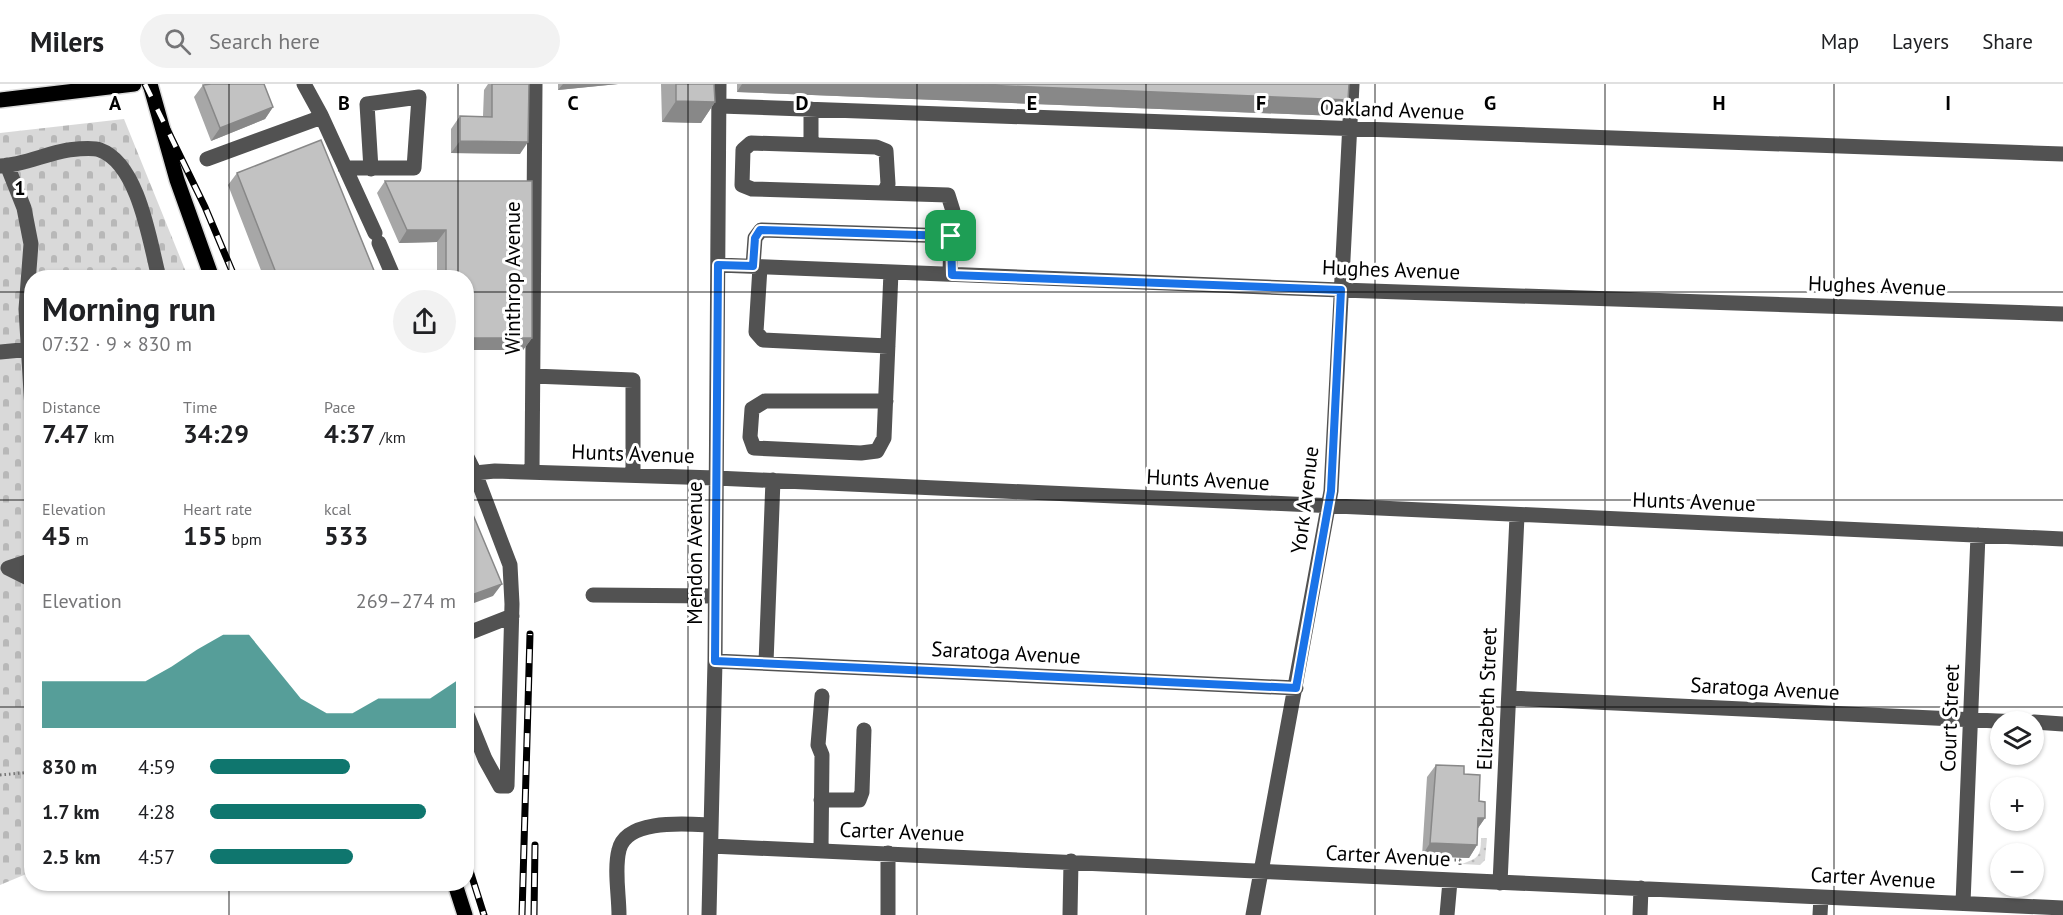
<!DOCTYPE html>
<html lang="en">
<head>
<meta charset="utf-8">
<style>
	body { margin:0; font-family:"PT Sans",sans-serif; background:#f2f2f2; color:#202124; height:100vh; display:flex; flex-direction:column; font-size:22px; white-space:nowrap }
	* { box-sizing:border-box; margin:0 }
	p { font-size:20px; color:#757577 }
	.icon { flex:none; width:33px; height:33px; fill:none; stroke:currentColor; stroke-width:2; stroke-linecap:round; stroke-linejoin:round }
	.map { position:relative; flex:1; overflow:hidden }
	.details { position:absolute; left:24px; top:186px; width:450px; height:621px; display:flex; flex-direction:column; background:#fff; border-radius:24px; box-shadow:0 2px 4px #0004 }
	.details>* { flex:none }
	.tools { position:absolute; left:1990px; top:627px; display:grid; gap:12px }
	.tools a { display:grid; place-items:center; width:54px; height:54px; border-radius:50%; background:#fff; box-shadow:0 2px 4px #0004; font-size:30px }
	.pin { position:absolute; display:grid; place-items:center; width:51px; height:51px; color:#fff; margin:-26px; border-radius:12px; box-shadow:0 3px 9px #0006 }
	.round { display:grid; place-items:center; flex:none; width:63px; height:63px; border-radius:32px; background:#f2f2f2 }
	.summary { display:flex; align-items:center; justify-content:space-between; height:102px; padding:0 18px }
	h1 { font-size:33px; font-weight:600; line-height:45px }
	.stats { display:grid; grid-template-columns:repeat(3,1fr); gap:9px; height:102px; padding:6px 18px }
	.stats div { display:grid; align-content:center }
	.stats b { font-size:26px; font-weight:600 }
	.stats small { font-size:16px; font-weight:400 }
	.stats p { font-size:16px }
	.chart { height:168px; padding:12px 18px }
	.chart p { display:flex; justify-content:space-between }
	.chart svg { width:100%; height:108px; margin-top:6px; fill:#0f766e; opacity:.7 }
	ul { padding:0 18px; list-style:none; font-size:20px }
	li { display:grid; grid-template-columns:96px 72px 1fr; align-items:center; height:45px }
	li i { height:15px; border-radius:8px; background:#0f766e }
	header { display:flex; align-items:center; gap:36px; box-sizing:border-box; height:84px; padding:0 30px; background:#fff; border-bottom:2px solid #e0e0e0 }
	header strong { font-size:28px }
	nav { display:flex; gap:33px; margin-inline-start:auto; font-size:21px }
	.search { width:420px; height:54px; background:#f2f2f2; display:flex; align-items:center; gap:15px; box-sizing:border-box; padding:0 21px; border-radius:33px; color:#757577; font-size:22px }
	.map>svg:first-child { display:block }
</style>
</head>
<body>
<header>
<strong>Milers</strong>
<div class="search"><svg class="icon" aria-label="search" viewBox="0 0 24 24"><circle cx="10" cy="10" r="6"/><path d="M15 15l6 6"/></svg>Search here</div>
<nav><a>Map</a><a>Layers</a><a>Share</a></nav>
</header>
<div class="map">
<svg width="2063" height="831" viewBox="0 0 2063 831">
	<defs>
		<pattern id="cemetery-stones" width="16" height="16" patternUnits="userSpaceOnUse" patternTransform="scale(1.5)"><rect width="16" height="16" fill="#d9d9d9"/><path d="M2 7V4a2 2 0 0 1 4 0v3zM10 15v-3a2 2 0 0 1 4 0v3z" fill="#b8b8b8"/></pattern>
		<pattern id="park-dots" width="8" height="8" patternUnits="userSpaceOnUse" patternTransform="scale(1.5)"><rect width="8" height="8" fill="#d9d9d9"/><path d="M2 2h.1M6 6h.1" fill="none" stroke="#b8b8b8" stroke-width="1.8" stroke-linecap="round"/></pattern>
	</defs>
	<rect width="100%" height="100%" fill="#fff"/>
	<path fill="url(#cemetery-stones)" d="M124 35 188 193 32 194 31 788 0 801V49Z"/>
	<path fill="url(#park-dots)" d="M1481 754H1487L1485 776 1480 781 1462 780C1477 774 1481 774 1481 754Z"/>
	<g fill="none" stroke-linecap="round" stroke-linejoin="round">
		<g stroke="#dbdbdb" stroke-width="18">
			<path id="major" d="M150 0 177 96 212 194
				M0 16 134 0
				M455 800 465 831"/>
		</g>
		<path stroke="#747474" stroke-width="3" stroke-dasharray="1.5 3" stroke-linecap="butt" d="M0 691 32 688
			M1450 776H1460V782
			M1431 779V775H1440"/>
		<path stroke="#525252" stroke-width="15" d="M304 0 321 31 375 149
			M720 22 2063 70
			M811 25V60
			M751 59 876 63 886 67 888 100 884 109 752 105 742 101 743 66Z
			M207 75 322 33
			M7 81 24 124 31 160 26 225 32 325
			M0 82C23 81 45 70 68 66 77 65 92 63 100 66 139 80 150 159 159 194
			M345 84H414L419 13 367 20 371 85
			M379 159 394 194
			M718 181 1341 206 2063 230
			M753 182 755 154 761 146 951 152 953 127 948 111 884 109
			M760 183 756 248 763 256 888 262
			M950 190 951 152
			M0 268 32 265
			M533 292 633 296V391
			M886 317H765L752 325 750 353 754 364 861 369 877 367 884 354 891 188
			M466 371 475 389 495 387 716 394 2063 455
			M532 388 535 0
			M32 476 8 484 32 496
			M593 511 715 512
			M466 550 512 532
			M715 577 1296 604
			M766 579 773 396
			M1510 614 2019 638
			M466 628 485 675 500 702H507L512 520 510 481 475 389
			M2034 638 2063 640
			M821 716H859L862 708 864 646
			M711 762 2063 824
			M821 766 822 671 818 661 822 612
			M1500 799 1517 432
			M1963 819 1978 451
			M619 831C619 811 614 785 619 766 626 734 687 740 711 741
			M709 831 715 577 719 0
			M888 831V769
			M1070 831 1071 777
			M1253 831 1331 407 1352 0
			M1447 831 1450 797
			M1640 831 1641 804
			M1820 831 1821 813"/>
		<use href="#major" stroke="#000" stroke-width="15"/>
		<g stroke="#000" stroke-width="7">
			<path id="rail" d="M145 0 205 123 235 194
				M466 774 484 831
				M522 831 530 550
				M534 831 535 761"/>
		</g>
		<use href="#rail" stroke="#fff" stroke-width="4.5" stroke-dasharray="14" stroke-linecap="butt"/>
	</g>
	<path fill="#a7a7a7" d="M488 0H529L520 70 451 69V45L460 32H483L484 6Z
		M558 0H618L558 6Z
		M661 0H714L715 18 701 39 662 38Z
		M737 0H1349L1348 16 1337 32 737 8Z
		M203 1 273 23 265 35 211 57 194 13Z
		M237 89 377 194H264L228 101Z
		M385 97H532V254L523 266H466V194H437V158L399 159 377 109Z
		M1436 681 1464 690 1479 717 1485 734 1478 744 1477 761 1469 774 1422 772 1427 693Z"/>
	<path fill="#888" d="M563 0H618L558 6Z
		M742 0H960L1348 16 1337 32 737 8Z
		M676 17 715 18 701 39 662 38Z
		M273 23 265 35 211 57 220 44Z
		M460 57 528 58 520 70 451 69Z
		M407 146H446L437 158 399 159Z
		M466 254H532L523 266H466Z
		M502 500 493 512 466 522V513Z
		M1478 734H1485L1476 747Z
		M1430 759 1477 761 1469 774 1422 772Z"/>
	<path fill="#c2c2c2" stroke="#888" stroke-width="1.5" d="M211 0H264L273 23 220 44 203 1Z
		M492 0H529L528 58 460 57V32L492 33Z
		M676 0H714L715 18 676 17Z
		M960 0H1349L1348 16Z
		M321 56 377 194H278L237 89Z
		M385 97H532V254H466V194H446V146H407Z
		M466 414 502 500 466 513Z
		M1436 681 1464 682V690L1480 691 1479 717 1485 718V734H1478L1477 761 1430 759Z"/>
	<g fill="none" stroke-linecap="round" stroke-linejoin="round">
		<g stroke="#fff" stroke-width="12">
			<path id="route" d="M760 146 951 152 952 191 1341 206 1331 407 1296 604 715 577 718 181 753 182 755 154Z"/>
		</g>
		<use href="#route" stroke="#1a73e8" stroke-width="8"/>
	</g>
	<path fill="none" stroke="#000" stroke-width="1.5" stroke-opacity="0.55" d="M229 0V194M458 0V194M688 0V831M917 0V831M1146 0V831M1375 0V831M1605 0V831M1834 0V831M0 208H32M466 208H2063M0 416H32M466 416H2063M0 623H32M466 623H2063M229 800V831M458 800V831"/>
	<g text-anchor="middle" stroke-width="6" stroke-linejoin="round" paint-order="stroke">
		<g font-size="21" fill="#000" stroke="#fff">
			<text transform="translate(1392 26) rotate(2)" y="7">Oakland Avenue</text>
			<text transform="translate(1391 186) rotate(2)" y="7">Hughes Avenue</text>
			<text transform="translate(513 194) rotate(-90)" y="7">Winthrop Avenue</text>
			<text transform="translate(1877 202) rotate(2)" y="7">Hughes Avenue</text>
			<text transform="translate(633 370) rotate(2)" y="7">Hunts Avenue</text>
			<text transform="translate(1208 396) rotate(3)" y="7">Hunts Avenue</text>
			<text transform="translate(1305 416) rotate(-83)" y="7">York Avenue</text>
			<text transform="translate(1694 418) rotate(2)" y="7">Hunts Avenue</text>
			<text transform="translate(695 469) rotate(-90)" y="7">Mendon Avenue</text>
			<text transform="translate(1006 569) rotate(3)" y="7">Saratoga Avenue</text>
			<text transform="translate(1765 605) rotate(3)" y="7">Saratoga Avenue</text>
			<text transform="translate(1487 615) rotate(-88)" y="7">Elizabeth Street</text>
			<text transform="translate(1950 634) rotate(-88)" y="7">Court Street</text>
			<text transform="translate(902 748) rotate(2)" y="7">Carter Avenue</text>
			<text transform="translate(1388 772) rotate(3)" y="7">Carter Avenue</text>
			<text transform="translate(1873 794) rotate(3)" y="7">Carter Avenue</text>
		</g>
	</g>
	<g font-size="20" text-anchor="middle" font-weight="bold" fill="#000" stroke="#fff" stroke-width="6" stroke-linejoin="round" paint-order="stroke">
		<text x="115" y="26">A</text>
		<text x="344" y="26">B</text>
		<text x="573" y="26">C</text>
		<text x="802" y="26">D</text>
		<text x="1032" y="26">E</text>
		<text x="1261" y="26">F</text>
		<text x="1490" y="26">G</text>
		<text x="1719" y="26">H</text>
		<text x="1948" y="26">I</text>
		<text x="20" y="111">1</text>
	</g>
</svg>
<div class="tools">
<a><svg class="icon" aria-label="layers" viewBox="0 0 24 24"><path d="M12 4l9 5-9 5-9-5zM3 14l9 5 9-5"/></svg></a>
<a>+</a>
<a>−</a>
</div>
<div class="pin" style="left:951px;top:152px;background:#1e9e55"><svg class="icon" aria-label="arrive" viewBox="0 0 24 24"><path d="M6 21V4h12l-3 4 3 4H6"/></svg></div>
<section class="details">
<div class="summary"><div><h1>Morning run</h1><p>07:32 · 9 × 830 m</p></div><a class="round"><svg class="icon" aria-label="share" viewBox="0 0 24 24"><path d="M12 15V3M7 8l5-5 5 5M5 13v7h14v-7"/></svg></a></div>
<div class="stats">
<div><p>Distance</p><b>7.47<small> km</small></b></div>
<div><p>Time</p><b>34:29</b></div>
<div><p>Pace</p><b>4:37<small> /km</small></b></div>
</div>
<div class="stats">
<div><p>Elevation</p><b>45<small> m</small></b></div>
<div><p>Heart rate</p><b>155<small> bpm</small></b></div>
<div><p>kcal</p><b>533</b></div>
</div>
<div class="chart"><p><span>Elevation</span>269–274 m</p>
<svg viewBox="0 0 160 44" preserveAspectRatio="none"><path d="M0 44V25L10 25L20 25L30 25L40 25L50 19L60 12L70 6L80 6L90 19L100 32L110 38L120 38L130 32L140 32L150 32L160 25V44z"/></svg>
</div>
<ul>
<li><b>830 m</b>4:59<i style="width:57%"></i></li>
<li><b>1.7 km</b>4:28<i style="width:88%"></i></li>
<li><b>2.5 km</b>4:57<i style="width:58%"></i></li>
</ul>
</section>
</div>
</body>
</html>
